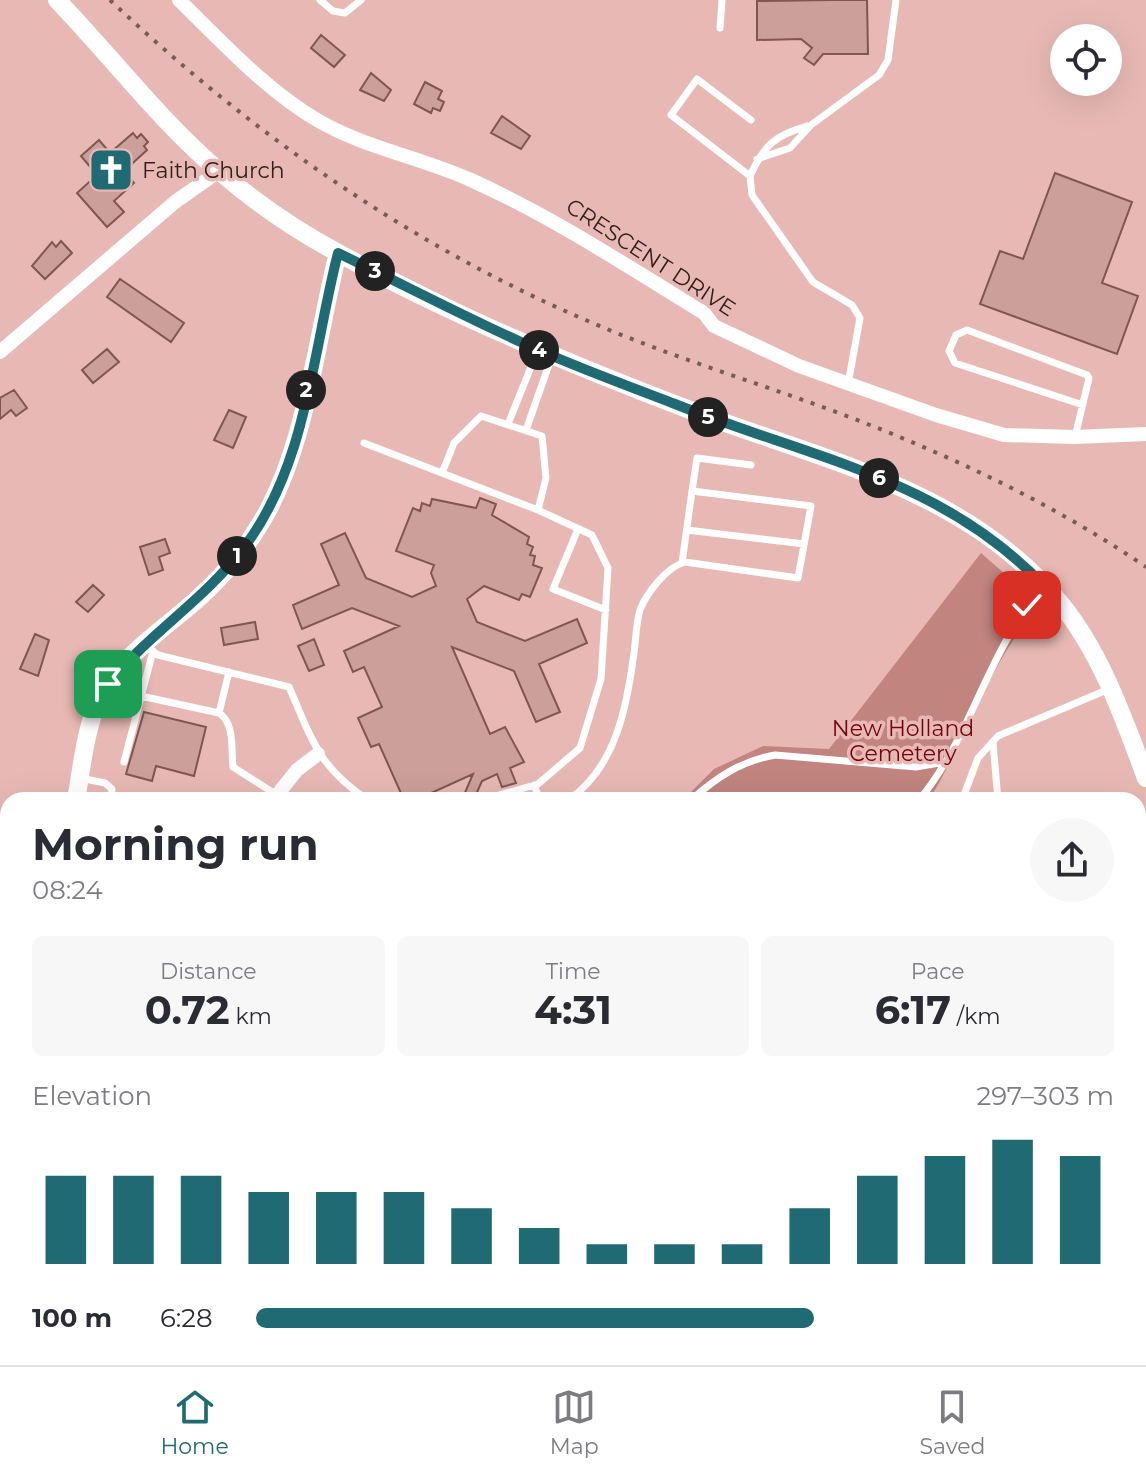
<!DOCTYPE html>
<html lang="en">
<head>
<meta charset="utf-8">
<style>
	body { margin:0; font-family:Montserrat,sans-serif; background:#f7f7f7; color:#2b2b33; height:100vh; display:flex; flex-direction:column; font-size:30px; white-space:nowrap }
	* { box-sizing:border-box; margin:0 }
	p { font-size:26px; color:#7c7c81 }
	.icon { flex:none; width:44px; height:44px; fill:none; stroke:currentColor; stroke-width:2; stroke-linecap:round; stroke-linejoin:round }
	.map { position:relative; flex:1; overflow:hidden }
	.sheet { position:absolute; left:0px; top:792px; width:1146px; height:574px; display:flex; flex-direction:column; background:#fff; border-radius:24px 24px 0 0; box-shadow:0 8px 32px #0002 }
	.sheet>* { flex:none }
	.buttons { position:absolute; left:1050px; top:24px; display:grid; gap:16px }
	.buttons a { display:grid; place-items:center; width:72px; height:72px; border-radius:50%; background:#fff; box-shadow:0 8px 32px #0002; font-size:40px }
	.pin { position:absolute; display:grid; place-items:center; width:68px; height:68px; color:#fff; margin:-34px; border-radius:16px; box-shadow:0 4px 12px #0006 }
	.km { position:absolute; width:40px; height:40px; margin:-20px; border-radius:50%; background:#222; color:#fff; font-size:22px; line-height:40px; text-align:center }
	.round { display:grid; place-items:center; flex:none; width:84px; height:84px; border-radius:42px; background:#f7f7f7 }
	.head { display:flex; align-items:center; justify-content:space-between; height:136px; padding:0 32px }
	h1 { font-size:44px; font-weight:700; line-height:60px }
	.stats { display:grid; grid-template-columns:repeat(3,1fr); gap:12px; height:136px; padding:8px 32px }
	.stats div { display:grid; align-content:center; border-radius:12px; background:#f7f7f7; text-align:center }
	.stats b { font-size:40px; font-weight:700 }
	.stats small { font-size:22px; font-weight:400 }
	.stats p { font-size:22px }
	.chart { height:224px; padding:16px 32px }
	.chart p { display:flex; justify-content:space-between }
	.chart svg { width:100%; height:144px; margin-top:8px; stroke:#206b73; stroke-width:6 }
	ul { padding:0 32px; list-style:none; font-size:26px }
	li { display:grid; grid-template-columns:128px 96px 1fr; align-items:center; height:60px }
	li i { height:20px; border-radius:10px; background:#206b73 }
	.menu { display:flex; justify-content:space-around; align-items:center; height:112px; border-top:2px solid #e1e1e2; background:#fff; font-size:22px; color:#7c7c81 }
	.menu a { display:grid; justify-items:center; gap:4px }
	.menu .current { color:#206b73 }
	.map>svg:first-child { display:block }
</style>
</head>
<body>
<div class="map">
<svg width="1146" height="1365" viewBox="0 0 1146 1365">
	<rect width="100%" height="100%" fill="#e8b9b4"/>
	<path fill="#c1847e" d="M981 553 1040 605C991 658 967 738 929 800H683L714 769 763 746 829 749Z"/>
	<path fill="#cc9f9a" stroke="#7f5652" stroke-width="2" d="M832 0H867L868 54H823L814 65 804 58 812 48 801 39 757 40V1Z
		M321 35 345 55 334 67 311 48Z
		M371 73 391 90 384 101 360 90Z
		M425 82 442 91 438 99 444 102 440 111 433 108 431 113 414 104Z
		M502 116 530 136 521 149 491 133Z
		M133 133 137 138 141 134 148 142 144 146 147 150 124 171 134 183 114 201 124 212 107 227 77 193 97 175 81 156 99 140 110 153Z
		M1055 173 1132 202 1102 283 1138 296 1117 354 980 304 1000 251 1023 259Z
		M61 241 72 253 45 279 32 266 52 242 56 247Z
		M120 279 184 323 171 342 107 297Z
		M107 349 119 362 93 383 82 370Z
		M14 390 27 408 16 416 11 410 0 419V398Z
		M229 410 246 417 233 448 214 440Z
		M480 498 496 504 492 515 529 537 527 544 533 547 530 555 535 556 533 565 542 568 530 597 522 594 519 600 484 586 467 599 477 622 525 641 577 619 587 643 539 664 560 712 536 722 514 671 452 647 490 734 505 727 524 762 510 768 516 783 502 787 497 774 482 781 474 799 464 795 473 774 431 793 434 800H404L379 744 371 747 358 718 382 707 364 667 353 672 344 651 399 626 352 608 302 629 293 605 339 585 321 544 345 533 366 578 412 597 436 586 431 573 434 565 396 551 413 508 420 511 422 503 430 506 432 499 476 508Z
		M165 539 170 553 159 557 163 570 149 575 140 547Z
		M93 585 104 595 88 612 76 602Z
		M255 622 258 639 224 645 221 628Z
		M35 634 49 640 38 676 20 669Z
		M314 639 324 665 309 671 298 646Z
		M144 712 206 727 194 776 156 766 152 781 126 774Z"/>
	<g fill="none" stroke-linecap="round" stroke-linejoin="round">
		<path stroke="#fff" stroke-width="7" d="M320 0 333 11 345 13 361 0
			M720 28 722 0
			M751 120 697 79 671 115 750 176 752 195 813 282 852 305 860 318 848 384
			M757 159 790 148 811 125 879 75 888 60 896 0
			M750 176C764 145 775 135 808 126
			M508 424 537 352
			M526 430 552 356
			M1075 437 1089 378 1087 375 967 330 956 335 949 351 955 363 1083 405
			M364 443 538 510 592 535 608 568 601 679 580 748 538 784 482 800
			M442 473 454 443 481 416 542 436 546 478 538 510
			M578 529 553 589 606 610
			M687 530 804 544
			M682 563 692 491
			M145 646 158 655 289 687C312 739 318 767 368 800
			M141 696 219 713 229 672
			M219 713C235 723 231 749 233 767L277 795
			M993 743 998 800
			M124 762 153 651
			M80 778 105 783 112 789 111 800
			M534 785 540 800
			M568 800C616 768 627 706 634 653 636 639 636 623 640 610 647 592 667 567 685 562L798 578 811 506 692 491 697 458 751 465
			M691 800C717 777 741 761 775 755L916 767 945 762
			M919 800C972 737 987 650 1043 588
			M962 800 978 758 998 736 1109 689
			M0 922 8 926
			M1138 1120 1146 1129
			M1138 1172 1146 1180
			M1138 1229 1146 1246
			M0 1236 8 1237
			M1138 1321 1146 1322
			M0 1353 13 1365
			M383 1358 384 1365
			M240 1365 241 1358
			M969 1365 971 1358"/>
		<path stroke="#fff" stroke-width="14" d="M179 0C222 42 265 89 317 120 365 148 420 157 471 180 553 217 627 266 704 313L714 326 799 366 936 415 1004 435 1075 437 1146 434
			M0 352 175 202 219 171
			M273 800 297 770 318 754
			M1138 970 1146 965
			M0 1116 8 1120
			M1075 1358 1140 1365
			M659 1365 660 1358
			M809 1365 810 1358
			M914 1365 915 1358"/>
		<path stroke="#fff" stroke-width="18" d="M57 0C111 56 160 121 220 172 255 202 299 232 340 254 452 315 571 365 690 410 821 460 968 489 1061 604 1101 653 1124 719 1146 778
			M76 800C82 767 85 730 99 699 120 655 166 628 201 596 224 575 246 548 262 521 307 445 316 339 338 253
			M0 1000 8 989"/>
		<path stroke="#785b58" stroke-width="4" stroke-dasharray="4 8" stroke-linecap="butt" d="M110 0C252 134 414 248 595 324 675 358 758 383 839 413 947 454 1051 502 1146 567"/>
	</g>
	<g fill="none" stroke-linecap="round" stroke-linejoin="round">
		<g stroke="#fff" stroke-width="16">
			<path id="route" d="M108 684C149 633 206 599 245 546 307 464 313 350 338 253 400 283 461 315 523 343 572 366 624 384 675 404 807 457 943 478 1045 587L1027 605"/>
		</g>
		<use href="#route" stroke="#206b73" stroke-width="10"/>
	</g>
	<defs>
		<g id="church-square" transform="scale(2.3)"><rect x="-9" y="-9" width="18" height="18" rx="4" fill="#206b73" stroke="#e8b9b4"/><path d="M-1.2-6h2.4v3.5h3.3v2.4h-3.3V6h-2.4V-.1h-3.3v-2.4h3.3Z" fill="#fff"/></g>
	</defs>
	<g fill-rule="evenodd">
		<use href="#church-square" x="111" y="170"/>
	</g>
	<g text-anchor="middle" stroke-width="7" stroke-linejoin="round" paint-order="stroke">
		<g font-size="22" fill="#2f1e1c" stroke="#e8b9b4" text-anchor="start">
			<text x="142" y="178">Faith Church</text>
		</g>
		<g font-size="22" fill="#2f1e1c" stroke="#e8b9b4">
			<text transform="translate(651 257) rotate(33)" y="8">CRESCENT DRIVE</text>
		</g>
		<g font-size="22" fill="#71040d" stroke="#e8b9b4">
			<text x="903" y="736">New Holland<tspan x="903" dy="25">Cemetery</tspan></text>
		</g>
	</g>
</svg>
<div class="buttons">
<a><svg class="icon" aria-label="locate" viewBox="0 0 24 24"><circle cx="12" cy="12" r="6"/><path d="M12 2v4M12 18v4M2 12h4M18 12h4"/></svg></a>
</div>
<div class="pin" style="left:108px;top:684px;background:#1e9e55"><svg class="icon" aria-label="arrive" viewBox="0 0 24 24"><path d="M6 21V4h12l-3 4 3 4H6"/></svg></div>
<div class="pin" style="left:1027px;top:605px;background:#d93025"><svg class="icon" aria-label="check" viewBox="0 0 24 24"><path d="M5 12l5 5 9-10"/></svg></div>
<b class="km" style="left:237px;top:556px">1</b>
<b class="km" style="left:306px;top:390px">2</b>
<b class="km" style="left:375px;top:271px">3</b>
<b class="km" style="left:539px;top:350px">4</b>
<b class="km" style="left:708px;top:417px">5</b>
<b class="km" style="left:879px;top:478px">6</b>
<section class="sheet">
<div class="head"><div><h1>Morning run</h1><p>08:24</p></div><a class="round"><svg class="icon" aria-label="share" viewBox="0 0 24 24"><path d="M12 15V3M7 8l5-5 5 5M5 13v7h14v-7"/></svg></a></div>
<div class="stats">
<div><p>Distance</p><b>0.72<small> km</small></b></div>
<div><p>Time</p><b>4:31</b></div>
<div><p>Pace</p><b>6:17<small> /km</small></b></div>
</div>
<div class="chart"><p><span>Elevation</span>297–303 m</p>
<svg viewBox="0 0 160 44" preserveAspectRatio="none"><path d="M5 44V17M15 44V17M25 44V17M35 44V22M45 44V22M55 44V22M65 44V27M75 44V33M85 44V38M95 44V38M105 44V38M115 44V27M125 44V17M135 44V11M145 44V6M155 44V11"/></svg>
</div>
<ul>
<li><b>100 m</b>6:28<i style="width:65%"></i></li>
</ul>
</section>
</div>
<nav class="menu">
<a class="current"><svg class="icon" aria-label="home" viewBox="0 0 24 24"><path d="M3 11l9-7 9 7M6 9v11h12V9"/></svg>Home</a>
<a><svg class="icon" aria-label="map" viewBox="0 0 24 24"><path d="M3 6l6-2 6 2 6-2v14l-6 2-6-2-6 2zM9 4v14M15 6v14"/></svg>Map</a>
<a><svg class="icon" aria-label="saved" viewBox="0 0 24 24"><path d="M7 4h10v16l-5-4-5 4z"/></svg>Saved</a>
</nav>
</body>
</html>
